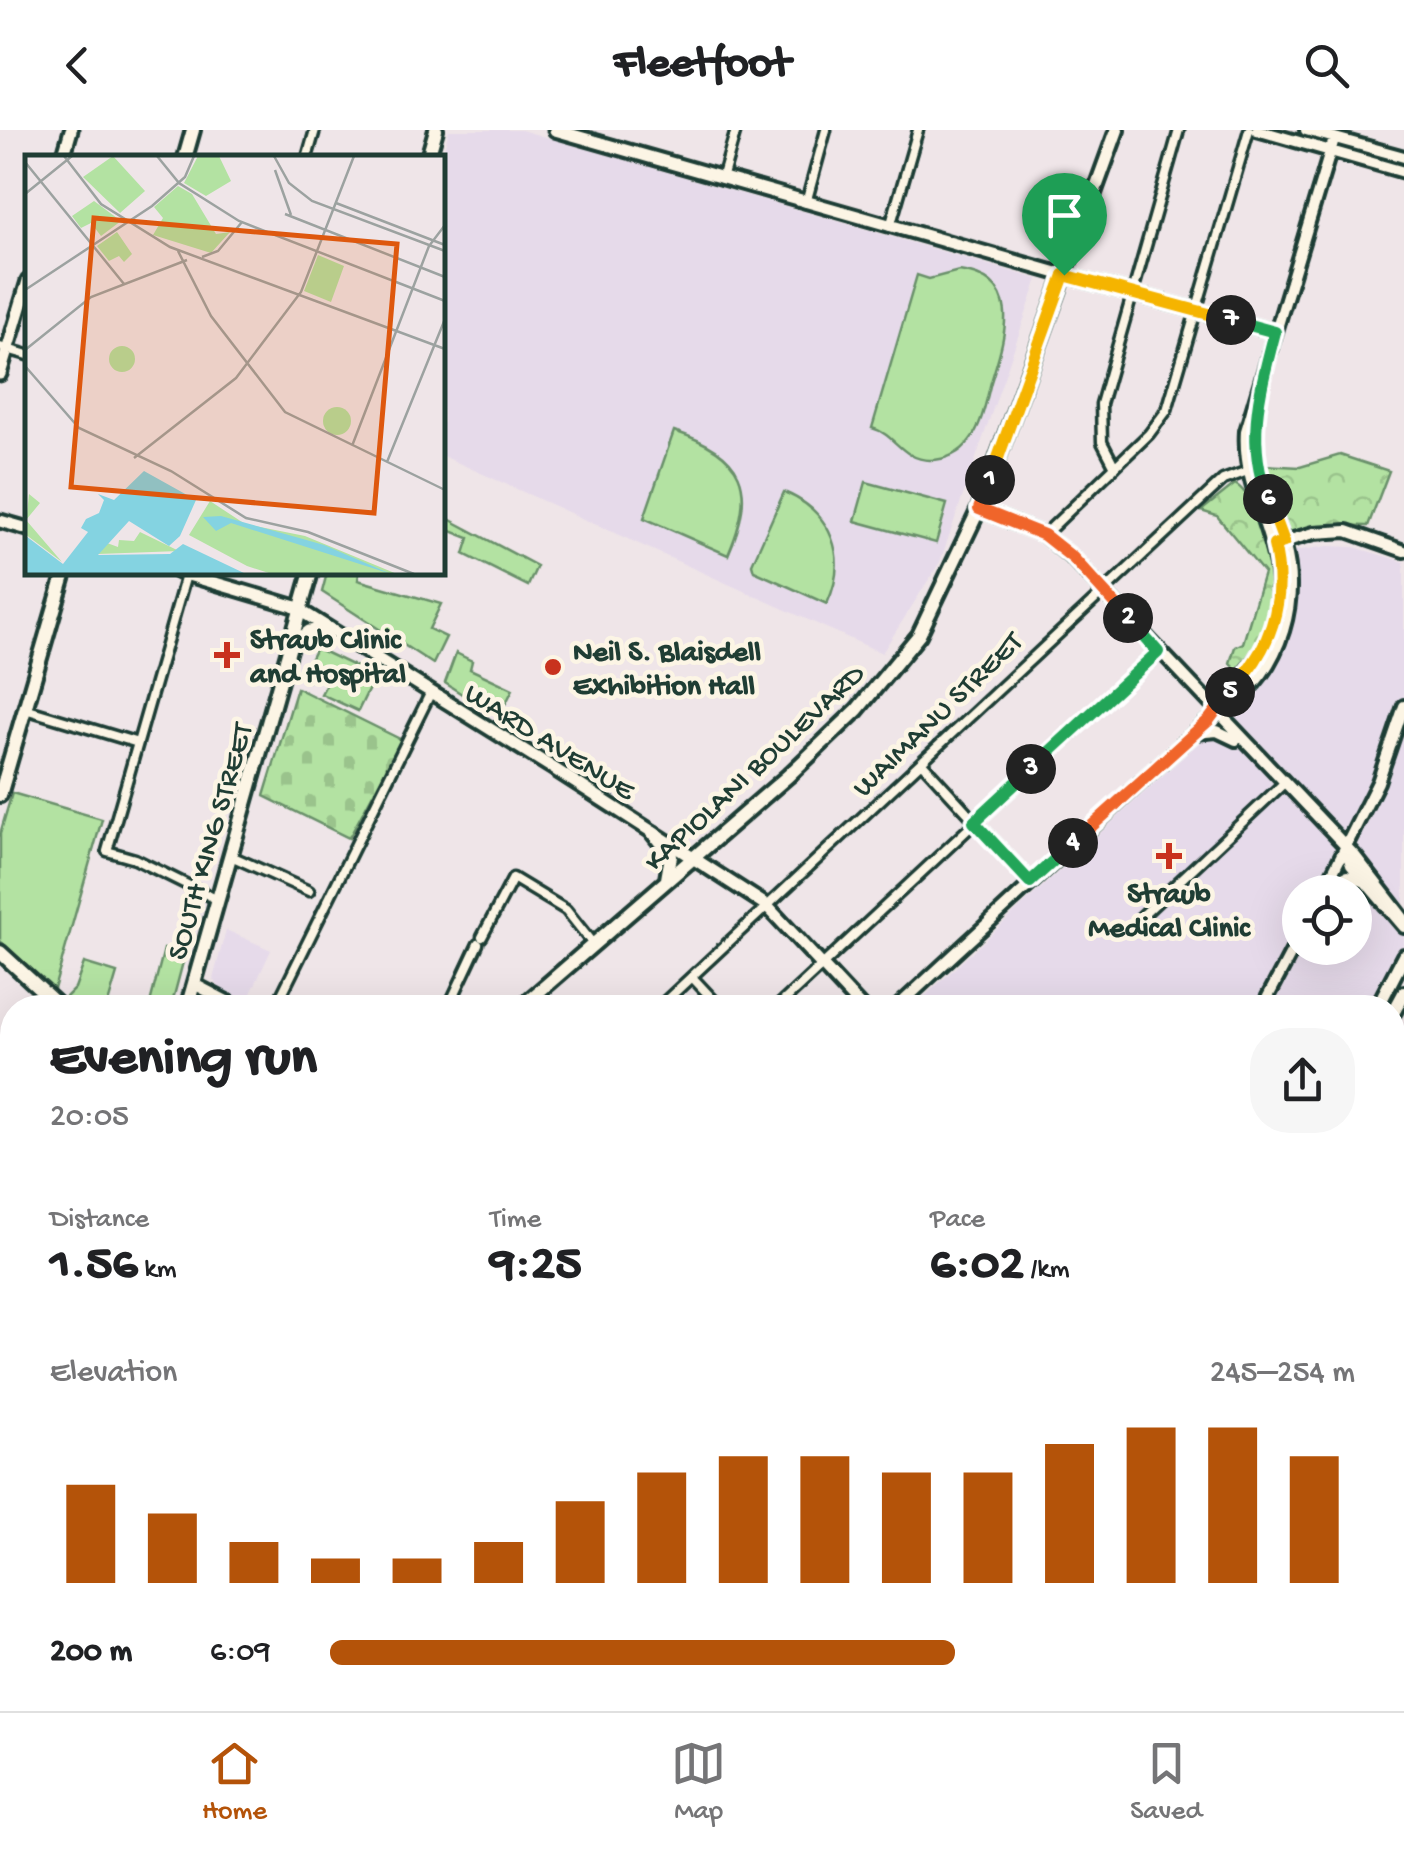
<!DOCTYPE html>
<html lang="en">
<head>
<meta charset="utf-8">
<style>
	body { margin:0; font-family:"Gochi Hand",sans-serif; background:#f6f6f6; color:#202124; height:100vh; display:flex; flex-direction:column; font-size:38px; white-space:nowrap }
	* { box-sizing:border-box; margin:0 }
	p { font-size:32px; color:#757577 }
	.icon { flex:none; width:55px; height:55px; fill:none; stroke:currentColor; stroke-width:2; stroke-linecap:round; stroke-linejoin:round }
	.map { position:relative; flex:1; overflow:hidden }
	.side { position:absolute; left:0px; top:865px; width:1405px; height:718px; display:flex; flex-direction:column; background:#fff; border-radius:40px 40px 0 0; box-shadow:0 10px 40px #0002 }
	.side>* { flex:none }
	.controls { position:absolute; left:1282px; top:745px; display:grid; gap:20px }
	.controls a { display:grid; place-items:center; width:90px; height:90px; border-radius:50%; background:#fff; box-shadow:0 10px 40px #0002; font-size:50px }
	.pin { position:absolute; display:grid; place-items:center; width:85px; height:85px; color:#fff; margin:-102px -42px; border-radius:50% 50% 50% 0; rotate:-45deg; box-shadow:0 0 10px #0007 }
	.pin .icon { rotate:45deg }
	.km { position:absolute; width:50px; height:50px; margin:-25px; border-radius:50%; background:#222; color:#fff; font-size:28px; line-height:50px; text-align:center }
	.round { display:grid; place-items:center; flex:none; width:105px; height:105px; border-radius:40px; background:#f6f6f6 }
	.overview { display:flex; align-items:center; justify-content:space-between; height:170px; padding:0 50px }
	h1 { font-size:55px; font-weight:700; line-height:75px }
	.stats { display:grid; grid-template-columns:repeat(3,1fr); gap:15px; height:170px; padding:10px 50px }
	.stats div { display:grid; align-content:center }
	.stats b { font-size:50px; font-weight:700 }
	.stats small { font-size:28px; font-weight:400 }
	.stats p { font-size:28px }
	.chart { height:280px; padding:20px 50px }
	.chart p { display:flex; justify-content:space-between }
	.chart svg { width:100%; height:180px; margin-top:10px; stroke:#b45309; stroke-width:6 }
	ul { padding:0 50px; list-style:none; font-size:32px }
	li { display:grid; grid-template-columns:160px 120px 1fr; align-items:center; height:75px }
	li i { height:25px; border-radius:12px; background:#b45309 }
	header { display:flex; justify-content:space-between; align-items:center; height:130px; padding:0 50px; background:#fff; font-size:45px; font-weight:700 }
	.menu { display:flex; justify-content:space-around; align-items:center; height:140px; border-top:2px solid #e0e0e0; background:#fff; font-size:28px; color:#757577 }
	.menu a { display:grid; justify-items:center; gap:5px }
	.menu .active { color:#b45309 }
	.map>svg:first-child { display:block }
</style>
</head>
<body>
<header><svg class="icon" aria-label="back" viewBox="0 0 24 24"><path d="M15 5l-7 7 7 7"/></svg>Fleetfoot<svg class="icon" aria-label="search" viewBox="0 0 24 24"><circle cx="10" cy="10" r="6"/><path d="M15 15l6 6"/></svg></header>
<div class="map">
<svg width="1404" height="1581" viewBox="0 0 1404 1581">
	<defs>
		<pattern id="cemetery-stones" width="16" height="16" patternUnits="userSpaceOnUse" patternTransform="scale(2.5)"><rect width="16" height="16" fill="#b3e2a2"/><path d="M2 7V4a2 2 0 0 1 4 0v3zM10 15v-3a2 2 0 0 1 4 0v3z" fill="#9ac38c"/></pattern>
		<pattern id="park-crowns" width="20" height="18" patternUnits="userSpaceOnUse" patternTransform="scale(2.5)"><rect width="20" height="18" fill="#b3e2a2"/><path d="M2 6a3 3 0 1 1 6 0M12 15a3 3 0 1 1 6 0" fill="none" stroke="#9ac38c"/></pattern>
		<pattern id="water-waves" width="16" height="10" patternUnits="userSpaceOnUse" patternTransform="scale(2.5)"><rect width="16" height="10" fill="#84d3e1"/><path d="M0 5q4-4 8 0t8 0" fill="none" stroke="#6bacb7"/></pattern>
	</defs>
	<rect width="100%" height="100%" fill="#efe5e8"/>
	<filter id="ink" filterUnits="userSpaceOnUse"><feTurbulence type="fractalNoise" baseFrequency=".01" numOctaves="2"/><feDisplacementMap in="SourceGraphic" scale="20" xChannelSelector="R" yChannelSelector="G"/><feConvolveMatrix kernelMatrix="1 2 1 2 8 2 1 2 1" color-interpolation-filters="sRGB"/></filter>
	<g filter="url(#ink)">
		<path fill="#e6daea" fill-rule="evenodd" d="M449 0H521L1038 149 940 432 882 523 443 326 442 28Z
			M1328 416 1354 417 1404 432V813L1369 877 912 878 1257 557 1276 534 1288 502 1295 470V421ZM1300 762H1355V818H1300Z
			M226 800 271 820 247 872 219 857 213 849Z"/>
		<path fill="#b3e2a2" stroke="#69906b" stroke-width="2.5" d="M959 141C1026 149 1004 209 991 252 986 271 982 295 970 310 961 323 946 330 930 330 902 330 895 304 872 298L917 145 929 149Z
			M674 301C744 324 758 356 728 425L644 388Z
			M866 352 947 374 936 413 855 391Z
			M784 362C832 382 849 427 827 474L754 441 752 434Z
			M443 386 537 436 528 456 464 424 469 408 443 398Z
			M327 443H359L358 450 441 474 429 499 446 507 433 534 322 462Z
			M316 518 375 546 358 581 321 564 332 543 317 535 308 551 301 548Z
			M456 523 472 531 470 539 513 559 506 573 484 564 468 568 445 553Z
			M12 663 102 689 54 859 0 811V704Z
			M164 819 180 823 183 832 171 877H149Z
			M84 833 117 843 107 877H75L65 868 75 858Z"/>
		<path fill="url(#cemetery-stones)" stroke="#69906b" stroke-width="2.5" d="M297 558 402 610 349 708 264 666Z"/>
		<path fill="url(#park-crowns)" stroke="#69906b" stroke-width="2.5" d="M1340 325 1389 341 1368 396 1325 395 1289 403 1264 335 1300 337Z
			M1235 354C1249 362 1253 380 1258 394 1276 449 1278 497 1240 543L1230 533 1235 517 1243 513 1264 443 1217 386 1201 381Z
			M0 955H12V1251L4 1260 0 1255Z
			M12 1438V1570H59L48 1581H0V1450Z"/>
		<path fill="url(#water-waves)" stroke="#5c979c" stroke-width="2.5" d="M1404 953V1309L1392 1299V978Z"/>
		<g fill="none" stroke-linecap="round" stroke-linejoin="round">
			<g stroke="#1f3d34" stroke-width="15">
				<path id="minor" d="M307 28 315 0
					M722 49 736 0
					M806 73 826 0
					M890 97 918 0
					M0 217 28 225
					M1115 337 1102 312 1101 274 1179 0
					M1044 405 1149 304 1167 280 1249 0
					M186 445 107 721 135 729 218 770
					M25 579 138 613
					M922 633 1031 752
					M231 726 309 761
					M1141 787 1283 654
					M482 807 513 748 566 780 593 814
					M692 847 721 878
					M275 878 430 564
					M448 878 478 814
					M658 878 1223 350 1253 339
					M776 878 1158 522
					M1392 1481 1404 1485
					M641 1570 651 1581
					M834 1570 844 1581
					M920 1570 931 1581
					M289 1581 303 1570
					M906 1581 918 1570"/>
			</g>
			<g stroke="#1f3d34" stroke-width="18">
				<path id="tertiary" d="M1257 0 1404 42
					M1306 0 1404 27
					M1064 145 1275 202
					M979 379 1044 405 1073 429 1356 727 1404 789
					M1280 413 1314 403 1347 401 1404 421
					M1217 582C1231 550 1260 535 1273 498 1296 426 1241 372 1246 301L1334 9
					M1195 603 1217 601 1236 610
					M1346 720 1351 735 1404 797
					M1329 755 1347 746 1363 751
					M1323 762 1378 652 1404 576
					M194 854 240 878
					M896 878 1217 582C1275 554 1302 478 1285 417 1278 390 1262 365 1257 337 1254 320 1255 301 1254 283
					M1262 878 1300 806
					M1000 1570 1011 1581
					M392 1581 403 1570
					M621 1581 632 1570
					M1287 1581 1291 1570
					M1296 1581 1300 1570"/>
			</g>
			<g stroke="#1f3d34" stroke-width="19">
				<path id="secondary" d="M555 0 1064 145
					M63 28 71 0
					M0 244 28 151
					M0 391 28 399
					M178 442 293 476 556 640 766 775 862 878
					M289 517 309 501 324 499
					M136 1581 147 1570"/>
			</g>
			<g stroke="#1f3d34" stroke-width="20">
				<path id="primary" d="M185 28 193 0
					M428 28 436 0
					M0 665 65 442
					M653 703 671 726 667 749
					M0 822 61 878
					M187 878 311 442
					M520 878 788 646 857 580 919 505 979 379 1117 0
					M1377 878 1404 826
					M1392 885 1404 863
					M0 1422 12 1398
					M0 1441 12 1435
					M122 1570 129 1581
					M421 1570 430 1581
					M1089 1581 1096 1570
					M1102 1581 1107 1570"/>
			</g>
			<use href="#minor" stroke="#fcf5e5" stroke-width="8"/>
			<use href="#tertiary" stroke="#fcf5e5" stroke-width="10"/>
			<use href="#secondary" stroke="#fcf5e5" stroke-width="11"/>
			<use href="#primary" stroke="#fcf5e5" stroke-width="12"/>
		</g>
	</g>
	<g fill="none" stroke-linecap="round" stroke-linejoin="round" filter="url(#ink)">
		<g stroke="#fff" stroke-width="20">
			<path id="split-1" d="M990 350 1064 145"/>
		</g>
		<g stroke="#fff" stroke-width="20">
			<path id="split-2" d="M990 350 979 379 1044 405 1073 428 1128 488"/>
		</g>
		<g stroke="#fff" stroke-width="20">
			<path id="split-3" d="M1031 639 1158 522 1128 488"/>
		</g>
		<g stroke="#fff" stroke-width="20">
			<path id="split-4" d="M1031 639 974 692 1030 752 1073 713"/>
		</g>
		<g stroke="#fff" stroke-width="20">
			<path id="split-5" d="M1073 713 1209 590 1230 562"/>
		</g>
		<g stroke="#fff" stroke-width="20">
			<path id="split-6" d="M1230 562C1270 521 1288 473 1274 415L1284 412 1268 369"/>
		</g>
		<g stroke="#fff" stroke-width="20">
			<path id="split-7" d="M1231 190 1275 202C1260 260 1245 311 1268 369"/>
		</g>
		<g stroke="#fff" stroke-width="20">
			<path id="split-8" d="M1064 145 1231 190"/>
		</g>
		<use href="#split-1" stroke="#f5b400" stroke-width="12"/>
		<use href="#split-2" stroke="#f0652b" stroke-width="12"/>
		<use href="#split-3" stroke="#22a559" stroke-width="12"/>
		<use href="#split-4" stroke="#22a559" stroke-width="12"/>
		<use href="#split-5" stroke="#f0652b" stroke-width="12"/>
		<use href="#split-6" stroke="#f5b400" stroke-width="12"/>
		<use href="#split-7" stroke="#22a559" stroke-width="12"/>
		<use href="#split-8" stroke="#f5b400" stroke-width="12"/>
	</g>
	<g fill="#c8321e" stroke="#fcf5e5" stroke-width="4">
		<path d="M222 510h10v10h10v10h-10v10h-10v-10h-10v-10h10z"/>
		<circle cx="553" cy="537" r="10"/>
		<path d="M1164 711h10v10h10v10h-10v10h-10v-10h-10v-10h10z"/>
	</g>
	<g text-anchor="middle" stroke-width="9" stroke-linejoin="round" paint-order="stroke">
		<g font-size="30" font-weight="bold" fill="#1f3d34" stroke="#fcf5e5" text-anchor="start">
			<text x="250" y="518">Straub Clinic<tspan x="250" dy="34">and Hospital</tspan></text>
			<text x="573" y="530">Neil S. Blaisdell<tspan x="573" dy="34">Exhibition Hall</tspan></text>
			<text x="1169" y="772" text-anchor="middle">Straub<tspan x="1169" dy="34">Medical Clinic</tspan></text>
		</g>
		<g font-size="30" fill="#1f3d34" stroke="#fcf5e5">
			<text transform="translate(936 583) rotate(-44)" y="10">WAIMANU STREET</text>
			<text transform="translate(551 610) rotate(32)" y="10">WARD AVENUE</text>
			<text transform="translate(753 636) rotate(-43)" y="10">KAPIOLANI BOULEVARD</text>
			<text transform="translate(208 711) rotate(-74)" y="10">SOUTH KING STREET</text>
		</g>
	</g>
	<g transform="translate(25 25)">
		<rect width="420" height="420" fill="#efe5e8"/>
		<path d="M298 266a14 14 0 1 1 28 0a14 14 0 1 1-28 0Z" fill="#b3e2a2"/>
		<path d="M92 77 107 99 99 107 94 101 84 106 72 91Z" fill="#b3e2a2"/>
		<path d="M88 1 120 36 95 58 58 22ZM173 1H194L206 26 181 41 159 28ZM153 31 167 39 191 79 205 77 186 98 128 80 138 63 129 52ZM69 46 96 66 76 81 66 68 56 73 47 61ZM293 100 319 111 306 147 279 136ZM84 204a13 13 0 1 1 26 0a13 13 0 1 1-26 0ZM4 339 15 348 1 365 37 407 0 379ZM185 346 220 369 280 381 372 419H247L222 411 164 380ZM115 377 154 396 73 399 82 388 93 392 94 385 109 386Z" fill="#b3e2a2"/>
		<path d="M119 316 171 345 155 381 144 391 104 366 73 400 145 399 158 389 221 419H0L1 381 38 409 63 377 56 373 61 364 74 358 79 345 73 339 89 345ZM196 361 299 390 366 419 206 368 191 376 178 362Z" fill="#84d3e1"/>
		<path fill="none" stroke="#9ca2a0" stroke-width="2.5" d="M39 1 76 49 145 92 420 194M132 1 154 28 214 66 420 146M249 1 264 28 287 46 420 96M0 7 99 129M250 15 266 60M0 39 47 1M0 48V83M311 48 420 90M260 59 420 122M153 96 186 161 260 257 420 335M177 102 193 96 217 67M0 135 127 51 160 22 169 1M0 195 66 142 162 105M0 211 54 273 146 316 221 363 283 377 389 419M327 291 404 91 420 70M109 303 211 223 276 137 329 1M362 307 420 164"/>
		<path fill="#de580e" fill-opacity="0.15" stroke="#de580e" stroke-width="5" d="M69 63 372 89 349 358 46 332Z"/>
		<rect width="420" height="420" fill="none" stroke="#1f3d34" stroke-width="5"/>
	</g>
</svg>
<div class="controls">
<a><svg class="icon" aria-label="locate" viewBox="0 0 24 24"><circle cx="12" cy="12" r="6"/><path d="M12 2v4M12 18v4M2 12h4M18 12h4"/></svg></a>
</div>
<div class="pin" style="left:1064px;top:145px;background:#1e9e55"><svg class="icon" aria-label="arrive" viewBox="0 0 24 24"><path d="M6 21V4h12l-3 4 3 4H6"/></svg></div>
<b class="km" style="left:990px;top:350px">1</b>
<b class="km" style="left:1128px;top:488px">2</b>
<b class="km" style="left:1031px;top:639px">3</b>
<b class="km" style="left:1073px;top:713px">4</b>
<b class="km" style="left:1230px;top:562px">5</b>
<b class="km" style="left:1268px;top:369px">6</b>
<b class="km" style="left:1231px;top:190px">7</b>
<section class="side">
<div class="overview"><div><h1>Evening run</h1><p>20:05</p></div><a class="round"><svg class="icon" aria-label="share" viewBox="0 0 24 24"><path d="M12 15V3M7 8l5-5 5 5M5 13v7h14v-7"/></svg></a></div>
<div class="stats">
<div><p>Distance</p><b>1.56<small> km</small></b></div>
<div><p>Time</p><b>9:25</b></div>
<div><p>Pace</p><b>6:02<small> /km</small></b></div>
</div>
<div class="chart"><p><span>Elevation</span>245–254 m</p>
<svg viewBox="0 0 160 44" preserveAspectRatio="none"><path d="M5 44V20M15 44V27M25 44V34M35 44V38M45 44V38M55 44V34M65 44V24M75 44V17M85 44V13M95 44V13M105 44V17M115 44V17M125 44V10M135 44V6M145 44V6M155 44V13"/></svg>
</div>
<ul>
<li><b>200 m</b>6:09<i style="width:61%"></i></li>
</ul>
</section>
</div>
<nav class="menu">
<a class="active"><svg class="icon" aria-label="home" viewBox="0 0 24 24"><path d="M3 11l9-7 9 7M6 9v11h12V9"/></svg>Home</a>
<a><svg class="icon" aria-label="map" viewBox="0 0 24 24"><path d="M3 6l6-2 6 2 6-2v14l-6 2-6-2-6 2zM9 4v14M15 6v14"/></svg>Map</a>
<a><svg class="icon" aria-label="saved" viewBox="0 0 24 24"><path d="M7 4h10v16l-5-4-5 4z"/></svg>Saved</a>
</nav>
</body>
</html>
